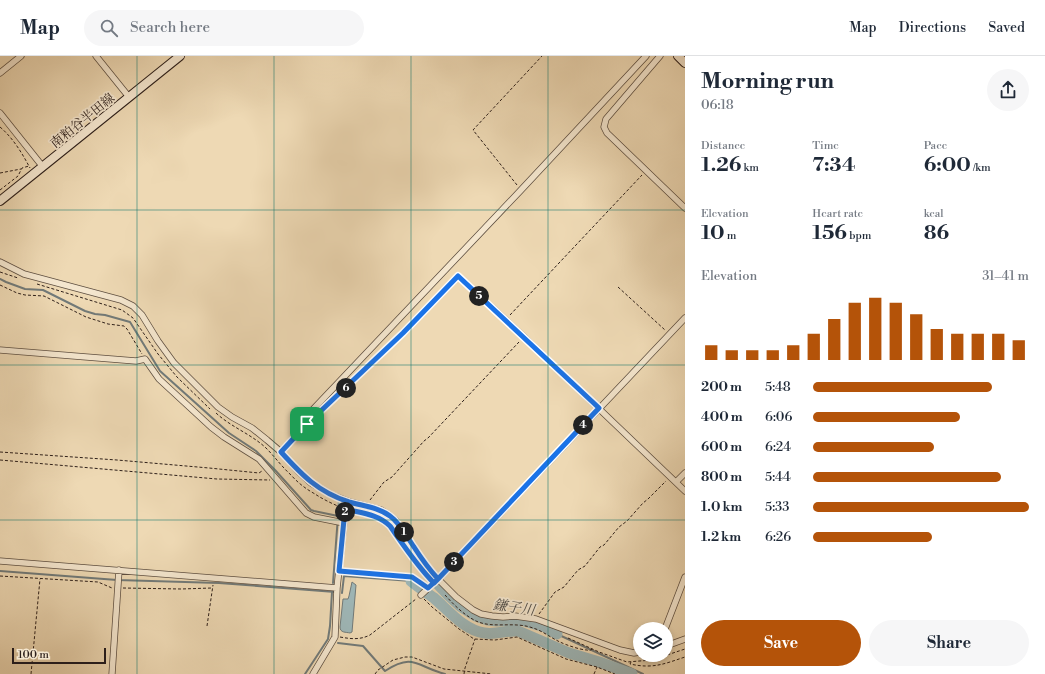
<!DOCTYPE html>
<html lang="en">
<head>
<meta charset="utf-8">
<style>
	body { margin:0; font-family:"Libre Bodoni","Noto Serif JP",serif; background:#f6f6f7; color:#1f2937; height:100vh; display:flex; flex-direction:column; font-size:15px; white-space:nowrap }
	* { box-sizing:border-box; margin:0 }
	p { font-size:13px; color:#747a83 }
	.icon { flex:none; width:22px; height:22px; fill:none; stroke:currentColor; stroke-width:2; stroke-linecap:round; stroke-linejoin:round }
	.map { position:relative; flex:1; overflow:hidden }
	.details { display:flex; flex-direction:column; background:#fff; width:360px }
	.details>* { flex:none }
	.tools { position:absolute; left:633px; top:566px; display:grid; gap:8px }
	.tools a { display:grid; place-items:center; width:40px; height:40px; border-radius:50%; background:#fff; box-shadow:0 2px 6px #0003; font-size:20px }
	.scale { position:absolute; left:12px; bottom:10px; width:94px; box-sizing:border-box; padding-left:4px; border:2px solid #2d1f1a; border-top:0; font-size:11px; line-height:14px; white-space:nowrap; color:#2d1f1a; -webkit-text-stroke:3px #f4e6ce; paint-order:stroke }
	.pin { position:absolute; display:grid; place-items:center; width:34px; height:34px; color:#fff; margin:-17px; border-radius:8px; box-shadow:0 2px 6px #0006 }
	.km { position:absolute; width:20px; height:20px; margin:-10px; border-radius:50%; background:#222; color:#fff; font-size:11px; line-height:20px; text-align:center }
	.round { display:grid; place-items:center; flex:none; width:42px; height:42px; border-radius:21px; background:#f6f6f7 }
	.summary { display:flex; align-items:center; justify-content:space-between; height:68px; padding:0 16px }
	h1 { font-size:22px; font-weight:800; line-height:30px }
	.figures { display:grid; grid-template-columns:repeat(3,1fr); gap:6px; height:68px; padding:4px 16px }
	.figures div { display:grid; align-content:center }
	.figures b { font-size:20px; font-weight:800 }
	.figures small { font-size:11px; font-weight:400 }
	.figures p { font-size:11px }
	.chart { height:112px; padding:8px 16px }
	.chart p { display:flex; justify-content:space-between }
	.chart svg { width:100%; height:72px; margin-top:4px; stroke:#b45309; stroke-width:6 }
	.primary-button { display:flex; gap:8px; margin-top:auto; padding:8px 16px }
	.primary-button a { flex:1; height:46px; border-radius:24px; background:#b45309; color:#fff; font-size:16px; font-weight:800; line-height:46px; text-align:center }
	.primary-button a+a { background:#f6f6f7; color:#1f2937 }
	ul { padding:0 16px; list-style:none; font-size:13px }
	li { display:grid; grid-template-columns:64px 48px 1fr; align-items:center; height:30px }
	li i { height:10px; border-radius:5px; background:#b45309 }
	header { display:flex; align-items:center; gap:24px; box-sizing:border-box; height:56px; padding:0 20px; background:#fff; border-bottom:1px solid #e0e1e3 }
	header strong { font-size:19px }
	nav { display:flex; gap:22px; margin-inline-start:auto; font-size:14px }
	.search { width:280px; height:36px; background:#f6f6f7; display:flex; align-items:center; gap:10px; box-sizing:border-box; padding:0 14px; border-radius:22px; color:#747a83; font-size:15px }
	main { display:flex; flex:1; min-height:0 }
	.map>svg:first-child { display:block }
</style>
</head>
<body>
<header>
<strong>Map</strong>
<div class="search"><svg class="icon" aria-label="search" viewBox="0 0 24 24"><circle cx="10" cy="10" r="6"/><path d="M15 15l6 6"/></svg>Search here</div>
<nav><a>Map</a><a>Directions</a><a>Saved</a></nav>
</header>
<main>
<div class="map">
<svg width="685" height="618" viewBox="0 0 685 618">
	<rect width="100%" height="100%" fill="#eed9b4"/>
	<filter id="stains"><feTurbulence type="fractalNoise" baseFrequency=".005" numOctaves="4"/><feColorMatrix values="0 0 0 0 .2 0 0 0 0 .09 0 0 0 0 .02 0 0 0 .5 -.17"/></filter>
	<radialGradient id="worn" r=".72"><stop offset=".6" stop-color="#630" stop-opacity="0"/><stop offset="1" stop-color="#630" stop-opacity=".3"/></radialGradient>
	<path fill="#9eb7b8" stroke="#717a79" d="M352 526 356 529 352 576 350 577C346 576 340 577 340 571L343 543H348L349 540Z"/>
	<g fill="none" stroke-linecap="round" stroke-linejoin="round">
		<path stroke="#717a79" stroke-width="2" d="M0 223 6 226 25 233 43 234 85 255 95 258 105 259 130 266 160 315 229 377 256 395 275 414 311 454 314 455 338 460 333 527
			M0 515 117 524 219 527 335 536
			M342 537 344 520 411 525
			M557 578 643 618
			M338 587 363 590 385 615C414 596 417 611 445 618
			M305 618 328 583 330 570 332 536"/>
		<path stroke="#9eb7b8" stroke-width="11" d="M343 448 384 460 393 468 431 521 448 539 460 550 476 560 488 564 497 565 521 564 545 571 557 578
			M411 525C418 531 426 536 434 542 449 555 464 574 484 577 497 579 506 574 518 575L569 597 599 606 632 618"/>
		<g stroke="#5d4e40" stroke-width="7">
			<path id="street" d="M96 0 129 41
				M660 0 606 63 604 71 607 77 685 152
				M0 17 21 0
				M0 57 43 111
				M0 206 24 218 121 244 133 250 142 259 158 285 174 307 218 351 232 361 252 372 267 384 281 396 299 416 311 427 332 439 350 446 381 454 389 459 396 465 423 505 438 523 456 541 473 554 481 558 492 560 503 561 515 560 536 563 620 594 634 597 640 596
				M0 294 136 305 145 303 159 323 211 371 224 381 251 398 259 403 306 457 314 461 344 467 337 532 335 581 313 618
				M307 368 303 364 521 134 646 0
				M281 396 307 368 403 277 458 220 524 281 685 435
				M676 426 685 417
				M0 505 337 532
				M421 539 438 523 685 262
				M665 573 685 521
				M666 590 685 583
				M112 618 119 514"/>
		</g>
		<g stroke="#2d1f1a" stroke-width="10">
			<path id="secondary" d="M678 0 685 7
				M0 145 180 0"/>
		</g>
		<path stroke="#2d1f1a" stroke-width="1" stroke-dasharray="3 2" stroke-linecap="butt" d="M0 71C13 82 22 97 30 112
			M0 117 21 113
			M517 129 473 74 542 0
			M0 134 18 120 22 112 29 110
			M0 216 18 222
			M37 228 122 254 133 262 158 298 177 321 210 353
			M0 229 17 237 25 239 44 240 86 261 108 268 124 270 127 273 142 298
			M618 231 665 274
			M510 259 642 119
			M216 357C231 371 251 378 266 392 275 401 282 411 291 419 298 427 306 433 315 438 324 444 335 449 345 453 361 458 378 458 390 470L417 507
			M0 396 117 404 209 412 259 417 262 415
			M0 404 217 423 270 424
			M370 444 384 426 392 421 424 385 428 382 519 286
			M344 461 345 453
			M345 515 412 521 423 528
			M0 520 98 526 112 532
			M123 532 181 533 212 532
			M445 539C454 549 464 559 476 565 493 573 514 565 533 572 543 575 551 582 560 586 566 589 581 594 587 594 589 595 590 594 593 593
			M424 543 432 551 459 573 474 583 495 584 517 581 566 603 597 611 615 618
			M539 558 555 536 564 531 578 514 585 510 600 491 604 489 619 471 627 465 643 447 648 443 666 425
			M207 570 213 529
			M340 581C351 583 360 584 370 579L416 543
			M568 582 599 596 627 606 652 604 685 593
			M631 606 630 608C653 613 664 608 685 601
			M31 618 40 523
			M375 618 378 614 393 604 405 601H412L444 613 492 618
			M464 618 465 612 475 583
			M594 618 597 611"/>
		<use href="#street" stroke="#f4e6ce" stroke-width="5.5"/>
		<use href="#secondary" stroke="#f4e6ce" stroke-width="8"/>
	</g>
	<g fill="none" stroke-linecap="round" stroke-linejoin="round">
		<g stroke="#fff" stroke-width="8">
			<path id="route" d="M307 368 281 396C302 419 318 436 349 446 363 450 378 451 390 460 400 467 407 481 414 491 421 502 429 513 438 523L434 527C417 510 404 490 390 470 378 458 361 457 345 453L339 515 399 520 412 521 428 532 438 523 599 352 458 220 403 277 307 368"/>
		</g>
		<use href="#route" stroke="#1a73e8" stroke-width="5"/>
	</g>
	<path fill="none" stroke="#0f766e" stroke-width="1" stroke-opacity="0.55" d="M137 0V618M274 0V618M411 0V618M548 0V618M0 154H685M0 309H685M0 464H685"/>
	<g text-anchor="middle" stroke-width="3.5" stroke-linejoin="round" paint-order="stroke">
		<g font-size="13" fill="#2d1f1a" stroke="#f4e6ce">
			<text transform="translate(82 64) rotate(-39)" y="5">南粕谷半田線</text>
		</g>
		<g font-size="14" font-style="italic" fill="#4f4d49" stroke="#f4e6ce">
			<text transform="translate(514 551) rotate(8)" y="5">鎌子川</text>
		</g>
	</g>
	<rect width="100%" height="100%" filter="url(#stains)"/>
	<rect width="100%" height="100%" fill="url(#worn)"/>
</svg>
<div class="tools">
<a><svg class="icon" aria-label="layers" viewBox="0 0 24 24"><path d="M12 4l9 5-9 5-9-5zM3 14l9 5 9-5"/></svg></a>
</div>
<div class="scale">100 m</div>
<div class="pin" style="left:307px;top:368px;background:#1e9e55"><svg class="icon" aria-label="arrive" viewBox="0 0 24 24"><path d="M6 21V4h12l-3 4 3 4H6"/></svg></div>
<b class="km" style="left:404px;top:476px">1</b>
<b class="km" style="left:345px;top:456px">2</b>
<b class="km" style="left:454px;top:506px">3</b>
<b class="km" style="left:583px;top:369px">4</b>
<b class="km" style="left:479px;top:240px">5</b>
<b class="km" style="left:346px;top:332px">6</b>
</div>
<section class="details">
<div class="summary"><div><h1>Morning run</h1><p>06:18</p></div><a class="round"><svg class="icon" aria-label="share" viewBox="0 0 24 24"><path d="M12 15V3M7 8l5-5 5 5M5 13v7h14v-7"/></svg></a></div>
<div class="figures">
<div><p>Distance</p><b>1.26<small> km</small></b></div>
<div><p>Time</p><b>7:34</b></div>
<div><p>Pace</p><b>6:00<small> /km</small></b></div>
</div>
<div class="figures">
<div><p>Elevation</p><b>10<small> m</small></b></div>
<div><p>Heart rate</p><b>156<small> bpm</small></b></div>
<div><p>kcal</p><b>86</b></div>
</div>
<div class="chart"><p><span>Elevation</span>31–41 m</p>
<svg viewBox="0 0 160 44" preserveAspectRatio="none"><path d="M5 44V35M15 44V38M25 44V38M35 44V38M45 44V35M55 44V28M65 44V19M75 44V9M85 44V6M95 44V9M105 44V16M115 44V25M125 44V28M135 44V28M145 44V28M155 44V32"/></svg>
</div>
<ul>
<li><b>200 m</b>5:48<i style="width:83%"></i></li>
<li><b>400 m</b>6:06<i style="width:68%"></i></li>
<li><b>600 m</b>6:24<i style="width:56%"></i></li>
<li><b>800 m</b>5:44<i style="width:87%"></i></li>
<li><b>1.0 km</b>5:33<i style="width:100%"></i></li>
<li><b>1.2 km</b>6:26<i style="width:55%"></i></li>
</ul>
<div class="primary-button"><a>Save</a><a>Share</a></div>
</section>
</main>
</body>
</html>
